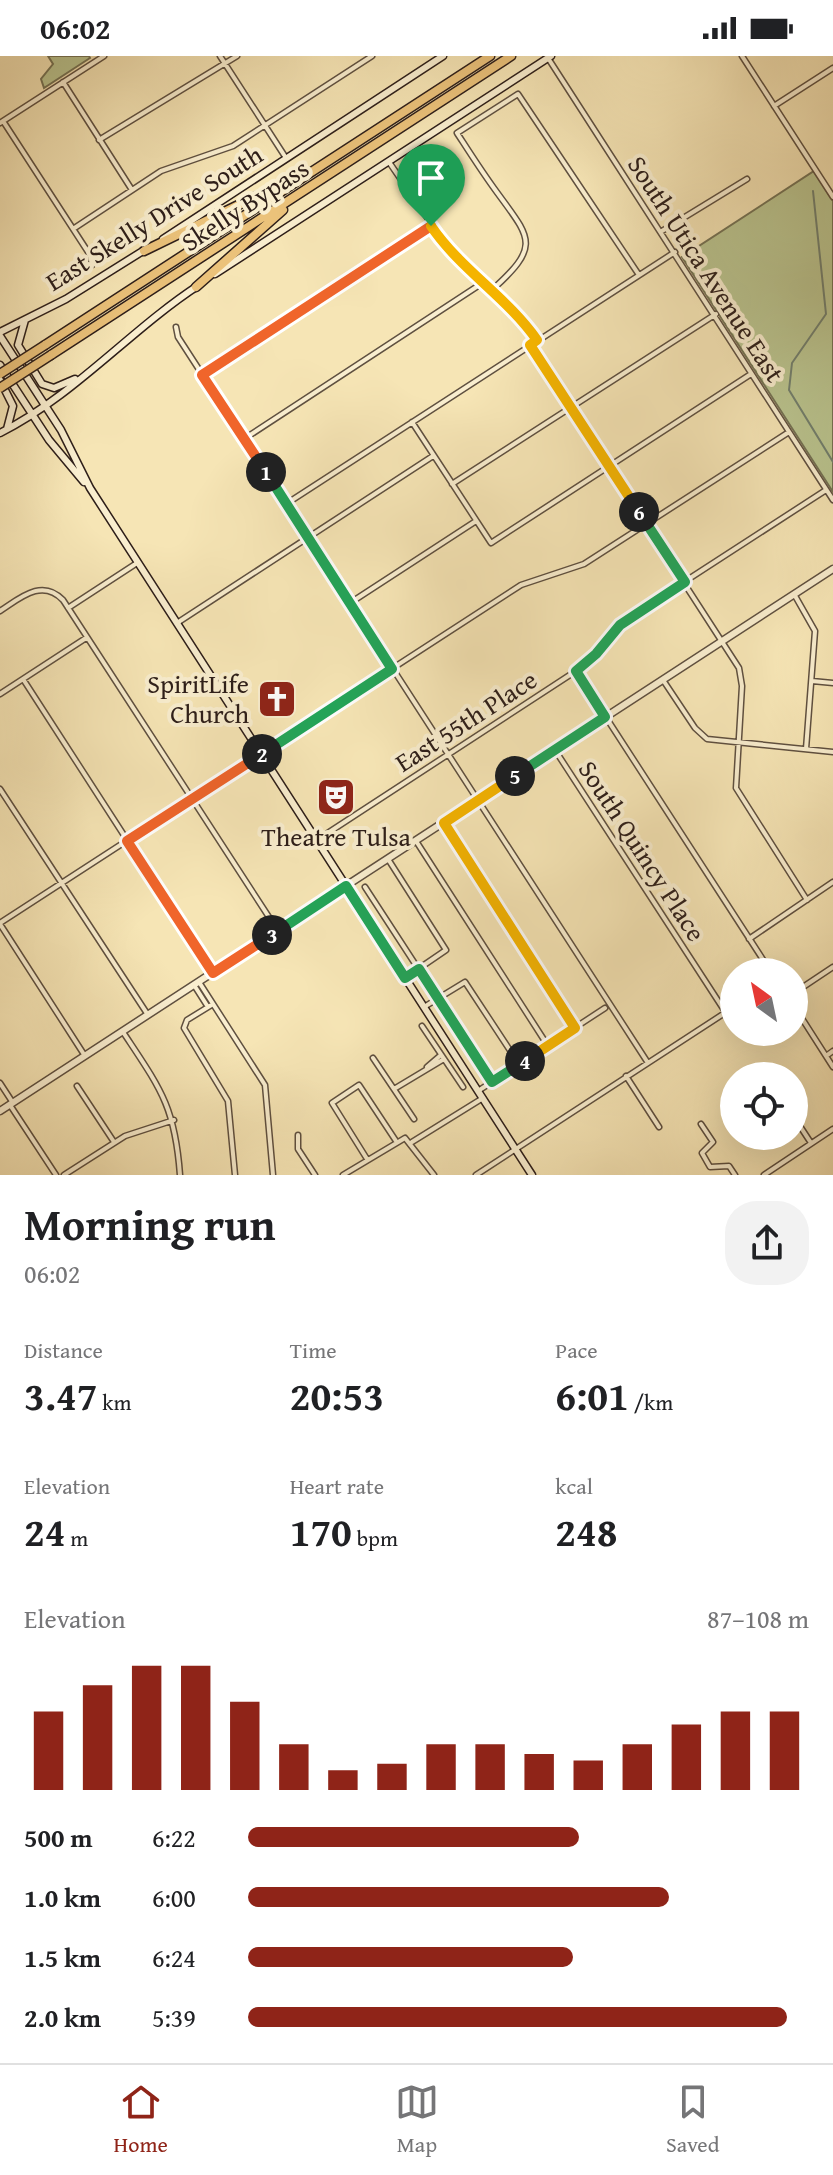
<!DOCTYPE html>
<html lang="en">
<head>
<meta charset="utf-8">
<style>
	body { margin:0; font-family:"Gentium Book Plus",serif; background:#f2f2f2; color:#202124; height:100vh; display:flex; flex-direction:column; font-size:30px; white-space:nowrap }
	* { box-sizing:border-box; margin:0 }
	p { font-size:26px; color:#757577 }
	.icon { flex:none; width:44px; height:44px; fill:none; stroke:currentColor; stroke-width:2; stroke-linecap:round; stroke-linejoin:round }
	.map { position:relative; height:1119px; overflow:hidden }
	.sheet { display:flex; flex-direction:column; background:#fff; flex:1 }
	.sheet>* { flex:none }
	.needle { width:52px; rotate:327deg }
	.buttons { position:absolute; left:720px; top:902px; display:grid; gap:16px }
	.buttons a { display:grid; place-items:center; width:88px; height:88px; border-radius:50%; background:#fff; box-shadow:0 8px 32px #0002; font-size:40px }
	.pin { position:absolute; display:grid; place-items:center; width:68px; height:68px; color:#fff; margin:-82px -34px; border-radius:50% 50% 50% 0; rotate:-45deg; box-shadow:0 0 8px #0007 }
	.pin .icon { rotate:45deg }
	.km { position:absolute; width:40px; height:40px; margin:-20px; border-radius:50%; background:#222; color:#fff; font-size:22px; line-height:40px; text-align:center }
	.round { display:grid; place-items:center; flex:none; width:84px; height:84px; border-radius:32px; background:#f2f2f2 }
	.summary { display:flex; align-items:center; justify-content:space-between; height:136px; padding:0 24px }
	h1 { font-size:44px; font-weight:700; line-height:60px }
	.stats { display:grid; grid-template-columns:repeat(3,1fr); gap:12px; height:136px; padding:8px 24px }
	.stats div { display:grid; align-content:center }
	.stats b { font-size:40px; font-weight:700 }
	.stats small { font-size:22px; font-weight:400 }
	.stats p { font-size:22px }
	.chart { height:224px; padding:16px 24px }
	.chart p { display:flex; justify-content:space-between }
	.chart svg { width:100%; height:144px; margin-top:8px; stroke:#8f2418; stroke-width:6 }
	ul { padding:0 24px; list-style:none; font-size:26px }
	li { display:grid; grid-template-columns:128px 96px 1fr; align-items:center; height:60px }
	li i { height:20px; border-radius:10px; background:#8f2418 }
	.status { display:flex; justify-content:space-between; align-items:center; height:56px; padding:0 40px; background:#fff; direction:ltr }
	.status svg { height:22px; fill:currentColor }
	.tabs { display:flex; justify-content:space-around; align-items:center; height:112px; border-top:2px solid #e0e0e0; background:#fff; font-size:22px; color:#757577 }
	.tabs a { display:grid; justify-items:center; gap:4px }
	.tabs .active { color:#8f2418 }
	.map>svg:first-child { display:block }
</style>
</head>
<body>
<div class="status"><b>06:02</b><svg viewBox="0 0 49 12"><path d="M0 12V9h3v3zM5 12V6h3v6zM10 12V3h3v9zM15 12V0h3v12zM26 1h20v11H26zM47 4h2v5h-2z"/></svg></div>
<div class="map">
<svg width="833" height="1119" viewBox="0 0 833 1119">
	<rect width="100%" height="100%" fill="#f6e5b5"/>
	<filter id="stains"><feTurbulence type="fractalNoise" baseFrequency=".0025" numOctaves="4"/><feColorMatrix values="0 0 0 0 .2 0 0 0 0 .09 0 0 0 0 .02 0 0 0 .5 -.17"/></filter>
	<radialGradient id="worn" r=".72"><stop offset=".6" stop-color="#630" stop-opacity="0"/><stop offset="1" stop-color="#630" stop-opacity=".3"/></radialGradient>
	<path fill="#bac590" stroke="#747254" stroke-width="2" d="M48 0H89L90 2 44 32 41 23 53 8Z
		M814 115 833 145V436L682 201Z"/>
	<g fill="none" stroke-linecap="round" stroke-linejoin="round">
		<path stroke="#717f6e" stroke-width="2" d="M813 135 826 258 792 307 789 334 833 406"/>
		<g stroke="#5f5040" stroke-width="7">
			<path id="minor" d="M220 0 286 102
				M742 0 833 141
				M548 2 833 444
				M63 26 132 134
				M774 50 833 12
				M3 65 90 199 92 209
				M0 67 104 0
				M99 84 237 0
				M389 106 450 195 512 251 537 284
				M73 173 161 115 233 90 372 0
				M662 175 747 123
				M493 233C542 189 530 182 496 135 482 116 470 97 457 77L518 38 639 219
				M176 271 178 281 648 1007
				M530 289 739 612 742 630 736 732 807 844
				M202 319 431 170
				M412 366 491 487 751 318
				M244 383 484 226
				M452 428 716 258
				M286 448 675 196
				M794 538 815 575 806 693
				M350 547 476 465
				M68 552 137 507
				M0 555C20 542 42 522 63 544L278 875
				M177 567 433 400
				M576 615 771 916
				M23 623 213 917
				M663 624 695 672 707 683 833 696
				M812 625 833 627
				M0 638 86 582
				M555 694 726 957
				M0 733 148 959
				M444 767 575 972
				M317 784 576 615 630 561 826 434
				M416 785 548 990
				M388 803 446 894 405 922
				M365 831 492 1026
				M0 867 521 529 584 508 789 376
				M0 868 85 1000
				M749 883 833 826
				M199 926 265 1029 273 1119
				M194 929 208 951
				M794 937 833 911
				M213 948 187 964 184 972 228 1045 235 1119
				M794 950 833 1011
				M424 951 465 926 519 1008
				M422 970 463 1031
				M123 976C160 1032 175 1050 180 1119
				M826 1000 833 995
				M373 1002 414 1063
				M427 1011 441 999
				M626 1020 659 1071
				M0 1027 13 1047
				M77 1030 114 1086
				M394 1033 444 1003
				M478 1035 605 952
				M10 1049 56 1119
				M794 1061 811 1087
				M701 1068 713 1086 702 1097 710 1111 729 1110 735 1119
				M298 1079V1093L315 1119
				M412 1086 483 1042
				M367 1103 332 1047 359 1029 396 1085
				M64 1119 125 1080 174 1064
				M343 1119 405 1082 434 1119
				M476 1119 734 951
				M764 1119 833 1073"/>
		</g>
		<g stroke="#5f5040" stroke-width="9">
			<path id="tertiary" d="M0 1055 833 513"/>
		</g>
		<g stroke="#2d1e19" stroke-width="9">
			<path id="secondary" d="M163 183 443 0
				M215 218 551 0
				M25 264 18 289 42 328 54 332 75 323
				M0 276 66 243 146 193
				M0 280 61 374 90 432 532 1119
				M0 309 49 384 84 426
				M0 324 13 350 7 373
				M0 377C74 340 130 274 199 229"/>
		</g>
		<g stroke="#2d1e19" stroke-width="11">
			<path id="motorway" d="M144 195 300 119
				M196 231 283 154
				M45 289 490 0
				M51 299 511 0"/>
		</g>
		<use href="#minor" stroke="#f9eecf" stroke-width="4"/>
		<use href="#tertiary" stroke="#f9eecf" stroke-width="6"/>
		<use href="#secondary" stroke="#f9eecf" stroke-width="6"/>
		<use href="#motorway" stroke="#ebc27a" stroke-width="8"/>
		<g stroke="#2d1e19" stroke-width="11" stroke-linecap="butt">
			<path id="motorway-bridge" d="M0 318 45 289
				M0 332 51 299"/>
		</g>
		<use href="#motorway-bridge" stroke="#ebc27a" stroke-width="8"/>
	</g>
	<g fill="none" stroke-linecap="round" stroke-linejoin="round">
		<g stroke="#fff" stroke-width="16">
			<path id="split-1" d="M266 416 202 319 431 170"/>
		</g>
		<g stroke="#fff" stroke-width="16">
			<path id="split-2" d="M262 698 392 613 266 416"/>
		</g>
		<g stroke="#fff" stroke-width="16">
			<path id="split-3" d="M262 698 127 785 213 917 272 879"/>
		</g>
		<g stroke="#fff" stroke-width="16">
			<path id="split-4" d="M272 879 346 830 405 922 419 913 492 1026 525 1005"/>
		</g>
		<g stroke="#fff" stroke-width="16">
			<path id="split-5" d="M515 720 444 767 575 972 525 1005"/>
		</g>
		<g stroke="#fff" stroke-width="16">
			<path id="split-6" d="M515 720 605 661 576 615 596 598 620 569 685 526 639 456"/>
		</g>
		<g stroke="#fff" stroke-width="16">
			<path id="split-7" d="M431 170C461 214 507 241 537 284L530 289 639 456"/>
		</g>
		<use href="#split-1" stroke="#f0652b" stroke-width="10"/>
		<use href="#split-2" stroke="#22a559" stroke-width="10"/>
		<use href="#split-3" stroke="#f0652b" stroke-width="10"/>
		<use href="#split-4" stroke="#22a559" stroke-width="10"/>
		<use href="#split-5" stroke="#f5b400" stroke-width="10"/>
		<use href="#split-6" stroke="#22a559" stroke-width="10"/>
		<use href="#split-7" stroke="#f5b400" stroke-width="10"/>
	</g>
	<defs>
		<g id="church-square" transform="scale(2)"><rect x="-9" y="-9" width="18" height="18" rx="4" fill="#8f2418" stroke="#f9eecf"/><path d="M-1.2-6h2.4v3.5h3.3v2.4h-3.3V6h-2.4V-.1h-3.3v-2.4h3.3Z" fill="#fff"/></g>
		<g id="theatre-square" transform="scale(2)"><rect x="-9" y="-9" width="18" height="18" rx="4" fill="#8f2418" stroke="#f9eecf"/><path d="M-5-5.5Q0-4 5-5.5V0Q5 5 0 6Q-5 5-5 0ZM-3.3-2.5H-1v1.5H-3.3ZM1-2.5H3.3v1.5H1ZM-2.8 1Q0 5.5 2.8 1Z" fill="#fff"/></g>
	</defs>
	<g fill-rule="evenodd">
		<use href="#church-square" x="277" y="643"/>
		<use href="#theatre-square" x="336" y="741"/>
	</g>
	<g text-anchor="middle" stroke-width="8" stroke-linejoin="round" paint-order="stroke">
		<g font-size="26" fill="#2d1e19" stroke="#f9eecf">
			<text transform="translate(245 149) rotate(-33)" y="9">Skelly Bypass</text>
			<text transform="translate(154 162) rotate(-32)" y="9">East Skelly Drive South</text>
			<text transform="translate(706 213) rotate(57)" y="9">South Utica Avenue East</text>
			<text transform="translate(466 665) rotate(-33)" y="9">East 55th Place</text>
			<text transform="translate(642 795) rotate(57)" y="9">South Quincy Place</text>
		</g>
		<g font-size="26" fill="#2d1e19" stroke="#f9eecf" text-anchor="end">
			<text x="249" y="637">SpiritLife<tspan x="249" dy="30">Church</tspan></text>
			<text x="336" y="790" text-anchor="middle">Theatre Tulsa</text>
		</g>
	</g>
	<rect width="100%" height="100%" filter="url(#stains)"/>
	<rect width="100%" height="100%" fill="url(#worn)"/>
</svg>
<div class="buttons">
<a><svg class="needle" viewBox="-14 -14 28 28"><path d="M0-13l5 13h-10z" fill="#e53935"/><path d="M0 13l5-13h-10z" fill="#757577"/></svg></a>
<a><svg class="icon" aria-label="locate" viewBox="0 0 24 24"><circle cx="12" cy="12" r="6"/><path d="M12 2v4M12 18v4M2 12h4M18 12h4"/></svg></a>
</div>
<div class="pin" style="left:431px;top:170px;background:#1e9e55"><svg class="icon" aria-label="arrive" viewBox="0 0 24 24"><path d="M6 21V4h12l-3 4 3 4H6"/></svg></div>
<b class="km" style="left:266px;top:416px">1</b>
<b class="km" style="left:262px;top:698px">2</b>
<b class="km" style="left:272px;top:879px">3</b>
<b class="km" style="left:525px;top:1005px">4</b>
<b class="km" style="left:515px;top:720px">5</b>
<b class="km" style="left:639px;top:456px">6</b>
</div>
<section class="sheet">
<div class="summary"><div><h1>Morning run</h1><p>06:02</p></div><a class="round"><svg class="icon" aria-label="share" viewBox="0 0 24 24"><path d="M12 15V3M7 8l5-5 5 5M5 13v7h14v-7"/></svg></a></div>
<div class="stats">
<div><p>Distance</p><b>3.47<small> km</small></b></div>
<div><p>Time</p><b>20:53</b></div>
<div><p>Pace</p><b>6:01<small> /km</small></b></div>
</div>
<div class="stats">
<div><p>Elevation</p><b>24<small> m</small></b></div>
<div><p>Heart rate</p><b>170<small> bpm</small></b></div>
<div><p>kcal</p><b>248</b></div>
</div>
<div class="chart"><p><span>Elevation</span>87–108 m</p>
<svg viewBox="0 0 160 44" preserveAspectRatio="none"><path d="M5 44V20M15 44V12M25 44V6M35 44V6M45 44V17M55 44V30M65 44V38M75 44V36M85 44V30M95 44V30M105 44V33M115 44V35M125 44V30M135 44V24M145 44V20M155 44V20"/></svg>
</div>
<ul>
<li><b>500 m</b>6:22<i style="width:59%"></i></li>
<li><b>1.0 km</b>6:00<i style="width:75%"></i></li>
<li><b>1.5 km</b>6:24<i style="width:58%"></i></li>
<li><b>2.0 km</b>5:39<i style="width:96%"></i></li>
</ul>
</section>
<nav class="tabs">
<a class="active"><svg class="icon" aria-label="home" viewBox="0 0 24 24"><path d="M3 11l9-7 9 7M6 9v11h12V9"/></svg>Home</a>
<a><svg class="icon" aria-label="map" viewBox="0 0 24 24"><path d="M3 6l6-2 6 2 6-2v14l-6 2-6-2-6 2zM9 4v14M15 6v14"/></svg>Map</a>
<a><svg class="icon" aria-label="saved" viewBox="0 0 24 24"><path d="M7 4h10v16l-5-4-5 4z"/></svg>Saved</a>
</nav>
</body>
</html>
